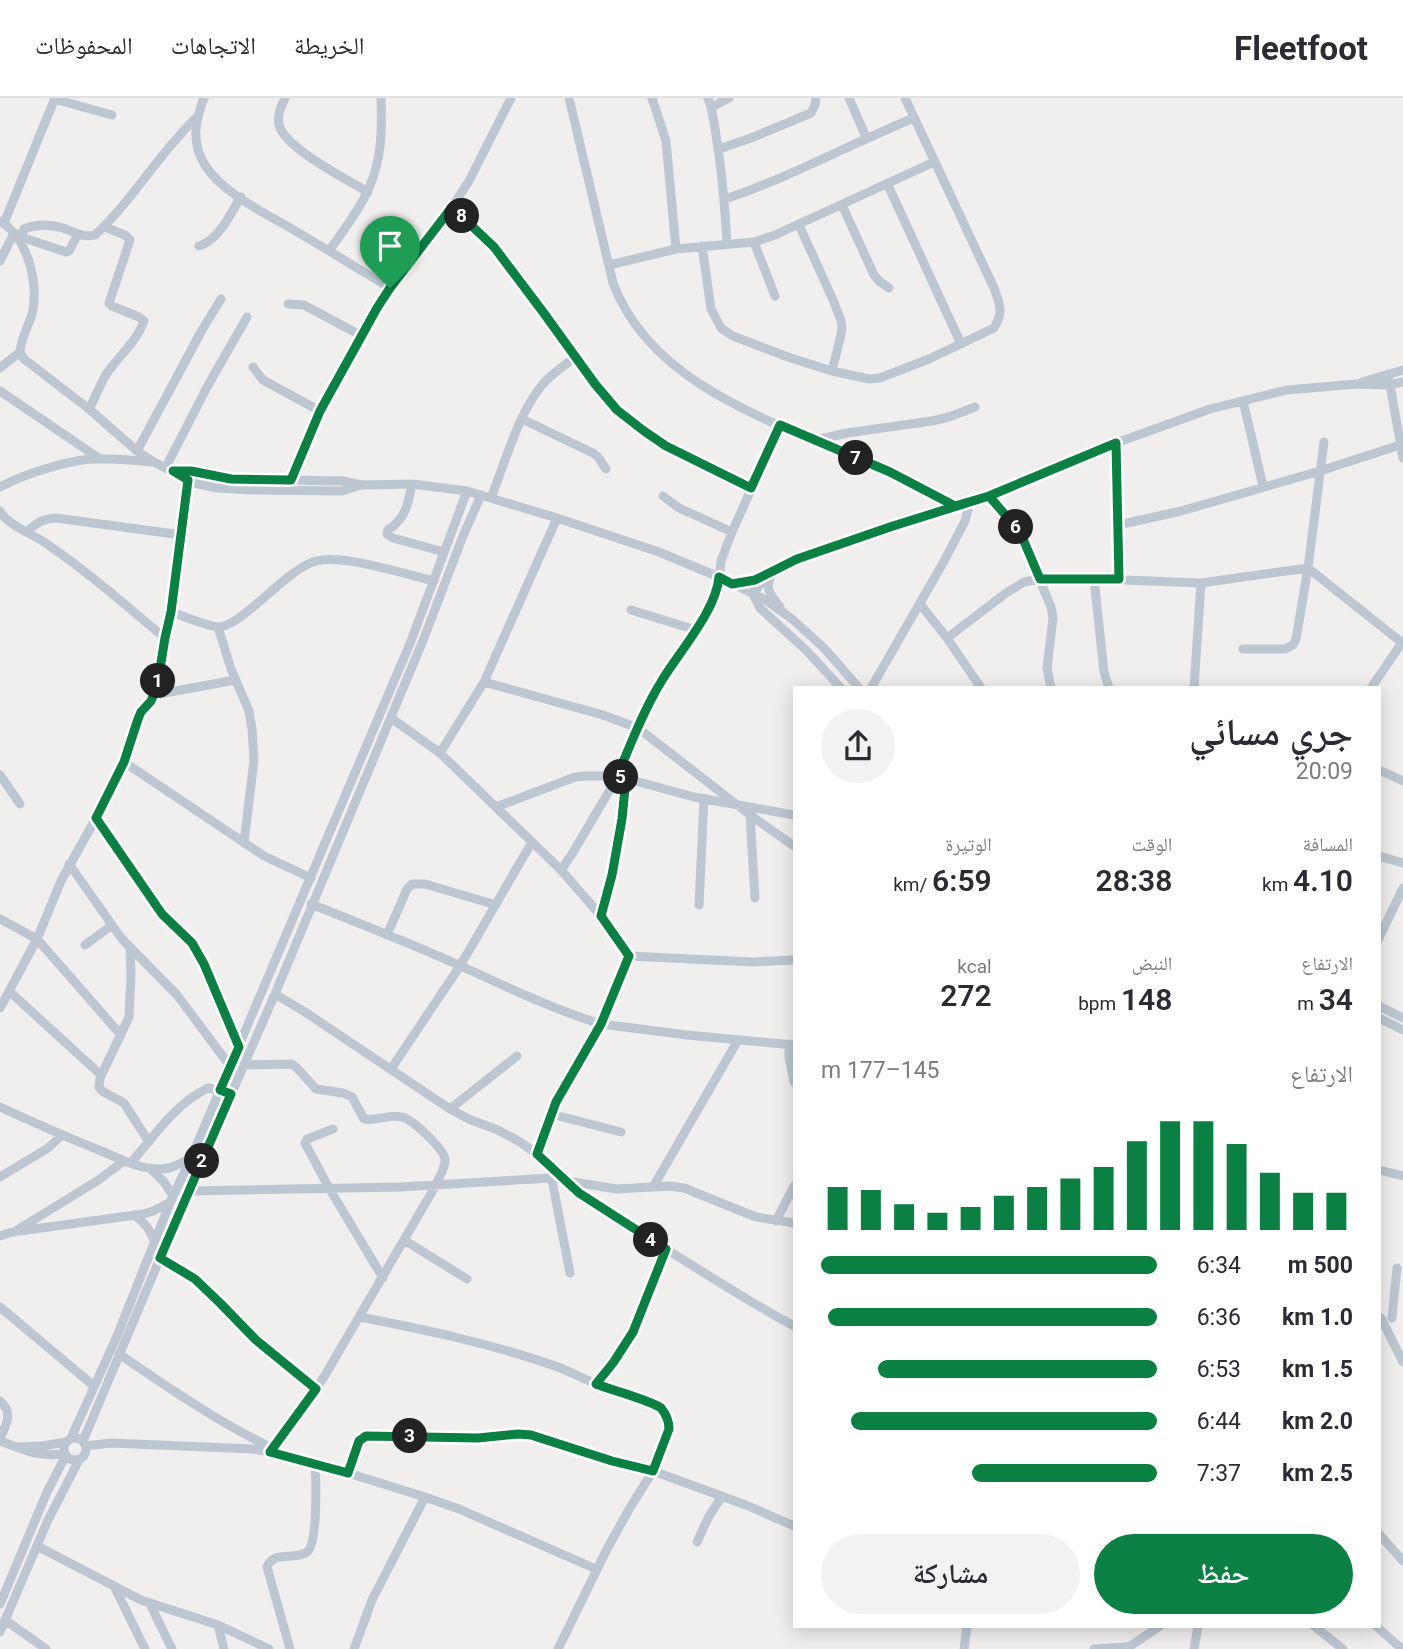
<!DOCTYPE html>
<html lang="ar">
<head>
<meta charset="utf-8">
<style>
	body { margin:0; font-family:Roboto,"Noto Naskh Arabic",sans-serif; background:#f2f2f3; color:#2b2b33; direction:rtl; height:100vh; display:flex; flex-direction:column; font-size:26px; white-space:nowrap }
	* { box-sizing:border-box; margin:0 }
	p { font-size:23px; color:#7c7c81 }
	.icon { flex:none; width:38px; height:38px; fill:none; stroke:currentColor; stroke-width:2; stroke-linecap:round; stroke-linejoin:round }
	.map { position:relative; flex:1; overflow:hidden; direction:ltr }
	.panel { position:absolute; left:793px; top:588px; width:588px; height:942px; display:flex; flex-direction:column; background:#fff; border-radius:0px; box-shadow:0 4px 18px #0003; direction:rtl }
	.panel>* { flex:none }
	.pin { position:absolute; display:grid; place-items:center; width:60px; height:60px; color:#fff; margin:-72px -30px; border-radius:50% 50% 50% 0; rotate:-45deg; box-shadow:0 0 7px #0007 }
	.pin .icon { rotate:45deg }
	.km { position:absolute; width:35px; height:35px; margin:-18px; border-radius:50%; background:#222; color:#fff; font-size:19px; line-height:35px; text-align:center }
	.round { display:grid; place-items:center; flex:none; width:74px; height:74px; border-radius:37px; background:#f2f2f3 }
	.summary { display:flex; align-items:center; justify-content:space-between; height:119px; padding:0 28px }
	h1 { font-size:38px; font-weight:600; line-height:52px }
	.metrics { display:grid; grid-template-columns:repeat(3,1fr); gap:10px; height:119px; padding:7px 28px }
	.metrics div { display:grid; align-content:center }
	.metrics b { font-size:30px; font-weight:600 }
	.metrics small { font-size:19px; font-weight:400 }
	.metrics p { font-size:19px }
	.chart { height:196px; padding:14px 28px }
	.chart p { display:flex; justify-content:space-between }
	.chart svg { width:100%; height:126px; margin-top:7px; stroke:#0b8043; stroke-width:6 }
	.action { display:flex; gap:14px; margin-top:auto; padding:14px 28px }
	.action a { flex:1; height:80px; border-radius:42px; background:#0b8043; color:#fff; font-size:28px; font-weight:600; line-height:80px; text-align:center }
	.action a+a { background:#f2f2f3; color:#2b2b33 }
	ul { padding:0 28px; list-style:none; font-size:23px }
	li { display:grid; grid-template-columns:112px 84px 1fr; align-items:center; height:52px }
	li i { height:18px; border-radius:9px; background:#0b8043 }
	header { display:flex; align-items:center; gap:42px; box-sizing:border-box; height:98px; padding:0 35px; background:#fff; border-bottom:2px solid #e1e1e2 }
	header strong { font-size:33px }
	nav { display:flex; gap:38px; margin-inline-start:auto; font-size:24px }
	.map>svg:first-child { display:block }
</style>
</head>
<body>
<header>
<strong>Fleetfoot</strong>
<nav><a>الخريطة</a><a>الاتجاهات</a><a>المحفوظات</a></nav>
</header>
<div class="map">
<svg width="1403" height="1551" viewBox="0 0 1403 1551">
	<rect width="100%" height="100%" fill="#f1eeee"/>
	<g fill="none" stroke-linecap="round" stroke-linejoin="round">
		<path stroke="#bdc7d1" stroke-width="9" d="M204 0C195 23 191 45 205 67 222 95 265 115 292 131 325 150 357 170 390 190
			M285 0C281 9 277 17 279 27 285 50 346 81 368 94
			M569 0 613 185C651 286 769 322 859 361 892 375 924 391 955 408
			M652 0 666 43 676 151
			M708 0C713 12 714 25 716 37 722 74 725 109 727 146
			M849 0 866 39
			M54 1 112 17
			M712 9 729 0
			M719 51 751 40 811 15 815 7 816 0
			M887 85 961 246
			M725 101C791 79 850 46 914 20
			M842 107 874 177 879 183 889 190
			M452 109 494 149 543 214 595 286 617 312 644 333 666 348 751 389
			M0 123C27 139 38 182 33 212 30 226 21 239 20 254L0 270
			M4 125 55 0
			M799 127 834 204 841 223 842 231 840 241 832 273
			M21 139 24 131C37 126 50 126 63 130 74 134 83 140 95 137 133 102 159 55 197 19
			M754 144 775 198
			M199 148C219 142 230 116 241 99
			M702 148 711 211 721 230 733 238 788 259 832 273 869 281 880 280 929 261 994 230C1004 213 1000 207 994 190L905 0
			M329 153C342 134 359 113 368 92 382 63 382 32 381 0
			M0 163 14 135 21 139 66 154 69 153 78 136
			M609 167 676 151 754 144 775 137 934 64
			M288 206 304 207 362 238
			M20 254 24 261 89 311 137 353 154 364 194 385 217 390 250 392 342 393 361 387
			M253 269 263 282 320 313
			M1388 276 1403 360
			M1362 284 1403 272
			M0 293 100 361
			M1243 303 1263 388
			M89 311C95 300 100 286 107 275 119 258 137 243 144 223L139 219 112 208 109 205 130 142 125 137 105 129
			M522 321 593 355 598 359 606 371
			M816 342 847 335 932 323 949 319 975 309
			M1116 345 1119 481
			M137 353 202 232 221 201
			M166 369 207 289 247 219
			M173 373 191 374 231 381 343 383 362 387 412 386 467 393 557 420 659 454 719 479 766 502 792 521 824 550 859 590
			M412 386C408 406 406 420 388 432L387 436 393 440 444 454
			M0 389C24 376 63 364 90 361 110 360 131 362 151 364
			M287 392 320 313 377 210 390 190 452 109 469 83 511 0
			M663 398 679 410 732 434
			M989 399 1020 434 1051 509 1053 520 1047 570 1051 590
			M491 400C505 365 518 316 542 287 551 276 564 268 575 259
			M0 413C6 426 32 436 44 444 87 473 125 507 165 540
			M1118 427 1181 413 1320 373 1400 347
			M27 434C37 424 43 421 56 420L182 437
			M771 478C764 490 772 499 780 509
			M1094 481 1104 574 1109 590
			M732 486 755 482 766 477
			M753 496 764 481 797 461 893 428 989 399 1116 345 1210 311 1287 292 1357 286 1389 287 1403 284
			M753 496 760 510 806 552 841 590
			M920 506 947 540 981 590
			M631 512 696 532
			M171 514C180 517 210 529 218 529 243 528 286 471 316 463 344 456 404 476 434 483
			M218 529 231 571 249 613 252 631 254 662 244 745
			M947 540 1006 495 1024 484 1040 481 1072 480 1201 485 1308 470 1401 544
			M1243 551H1285L1293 547 1296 541 1308 470 1324 344
			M484 584 603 617 638 630 750 717 794 748
			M871 590 943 465 965 423 970 404
			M1194 590 1201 485
			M1371 590 1403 543
			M154 597 235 582
			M391 620 440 655 561 772 572 756 611 690 642 619 661 584 696 532 718 493 721 463 732 434 780 327
			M440 655 484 584 557 420
			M124 664 264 758 311 780
			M1379 672 1403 683
			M0 677 20 706
			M496 709 575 679 586 678H617L694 699 794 717
			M750 717 755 800
			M96 720 162 816 181 832 192 845 204 866 239 949
			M1379 758 1403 765
			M69 766 122 841 177 897 230 968
			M561 772 601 818 629 858
			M311 806C361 826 412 846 461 868 507 889 552 911 601 926L629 858
			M699 807 704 700
			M601 818 612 777 622 721 626 680
			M0 821 37 841 121 937
			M387 837 407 791 412 786H425L496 807
			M1379 840 1403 790
			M85 847 112 827
			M130 849 131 877 129 919 100 980 99 989 102 993 124 1005 149 1044
			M629 858 753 864 794 862
			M9 893 101 977
			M275 896 305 914 450 1011 471 1022 498 1032 520 1044 537 1056 567 1083 617 1091 670 1088 684 1090 756 1119 794 1125
			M1379 908 1403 920
			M0 910 37 841 61 783 96 720 124 664 138 621 151 603 157 589 165 540 171 514 191 374
			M1379 920 1403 932
			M789 946V959L794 984
			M244 967 292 966 297 970 316 991 343 995 352 999 364 1021C376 1023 390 1016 402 1019 412 1021 443 1050 445 1061 446 1069 439 1079 436 1087L324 1279 270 1354
			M391 971 460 868 532 744
			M0 1009C33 1024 66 1039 99 1052 118 1060 140 1072 161 1071 172 1071 181 1065 191 1060
			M450 1011 517 958
			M551 1016 621 1034
			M333 1031 307 1041 305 1045 329 1090 383 1180
			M537 1056 557 1004 601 926 687 937 794 947
			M131 1065C154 1038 176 1005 208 990L223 993
			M150 1070 164 1084 173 1098
			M1379 1072 1403 1078
			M551 1077 570 1175
			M0 1079 48 1050 62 1037
			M568 1085C594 1109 627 1126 656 1145 702 1173 747 1203 794 1228
			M653 1089 738 942
			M189 1093 400 1089 551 1080
			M134 1117C145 1124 151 1132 155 1145
			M776 1123 794 1088
			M17 1132 97 1083 124 1063
			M0 1138 12 1134 143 1116 153 1113 169 1105
			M404 1142 467 1181
			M160 1160 195 1181 221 1206 256 1242 316 1291
			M0 1209 94 1288
			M360 1219C427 1232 493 1246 558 1269 576 1276 593 1286 612 1292 625 1297 652 1302 662 1311 667 1317 669 1324 669 1331L653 1373 631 1408 607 1451 558 1551
			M1381 1220 1403 1264
			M1392 1220 1397 1170
			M119 1256C169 1290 218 1324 272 1350
			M596 1285 613 1265 633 1234 666 1151
			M0 1303C14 1316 6 1326 0 1341
			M64 1351a11 11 0 1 1 22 0a11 11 0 1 1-22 0Z
			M71 1340 117 1238 170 1105 191 1060 411 543 467 393
			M0 1343C26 1352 36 1359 64 1356
			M83 1343 174 1127 275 896 422 545 463 438 481 397
			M86 1348 111 1345 253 1351 270 1354 348 1375 359 1343 366 1338 478 1340 518 1336 531 1337 612 1363 653 1373 746 1407 794 1428
			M18 1349 42 1348 66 1344
			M348 1375 425 1399 372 1502 354 1551
			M425 1399 459 1411 596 1471
			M1379 1436 1403 1463
			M697 1444 708 1420 722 1398
			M37 1448 141 1502 218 1527 269 1551
			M114 1488 145 1551
			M0 1506 47 1394 66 1357
			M150 1506 172 1551
			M5 1522 46 1551
			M218 1527 224 1551
			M1314 1528 1343 1551
			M1376 1528 1402 1551
			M0 1534 48 1422 79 1362
			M290 1551 267 1469C274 1452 294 1463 307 1454 318 1446 316 1381 315 1366
			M964 1551 967 1528
			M1094 1551 1127 1549
			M1126 1551 1160 1528
			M1194 1551 1198 1528"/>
	</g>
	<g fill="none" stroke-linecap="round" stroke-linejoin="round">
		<g stroke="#fff" stroke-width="14">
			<path id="route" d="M390 190 377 210 320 313 291 382 231 381 191 373H173L188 382 171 514 165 540 157 589 151 603 141 614 138 621 124 664 96 720 162 816 192 845 204 866 239 949 220 992 231 996 160 1160 195 1181 221 1206 256 1242 316 1291 270 1354 348 1375 359 1343 366 1338 478 1340 518 1336 531 1337 612 1363 653 1373 669 1331C669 1324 666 1316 661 1310 650 1302 611 1292 596 1286L613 1265 633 1234 666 1151 579 1095 537 1056 556 1004 601 926 629 858 601 818 612 777 622 721 626 680 617 678C631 646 643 613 661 584 679 554 716 513 719 479L732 486 755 482 797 461 893 428 989 398 1020 434 1040 481H1119L1116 345 989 398 955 408 890 374 780 327 751 390 666 348 644 333 617 312 595 286 543 214 494 149 452 109 390 190"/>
		</g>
		<use href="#route" stroke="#0b8043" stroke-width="9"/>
	</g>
</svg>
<div class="pin" style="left:390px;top:190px;background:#1e9e55"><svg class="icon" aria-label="arrive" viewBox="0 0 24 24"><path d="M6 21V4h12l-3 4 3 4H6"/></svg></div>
<b class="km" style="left:158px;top:583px">1</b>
<b class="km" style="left:202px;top:1063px">2</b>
<b class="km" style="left:410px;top:1338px">3</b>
<b class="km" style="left:651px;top:1142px">4</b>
<b class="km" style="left:621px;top:679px">5</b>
<b class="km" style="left:1016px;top:429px">6</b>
<b class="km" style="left:856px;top:360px">7</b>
<b class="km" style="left:462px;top:118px">8</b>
<section class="panel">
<div class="summary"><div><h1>جري مسائي</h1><p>20:09</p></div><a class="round"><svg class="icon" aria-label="share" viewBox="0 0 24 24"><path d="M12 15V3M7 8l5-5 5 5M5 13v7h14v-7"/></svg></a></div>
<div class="metrics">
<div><p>المسافة</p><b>4.10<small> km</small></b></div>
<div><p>الوقت</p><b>28:38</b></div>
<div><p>الوتيرة</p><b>6:59<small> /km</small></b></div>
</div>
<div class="metrics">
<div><p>الارتفاع</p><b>34<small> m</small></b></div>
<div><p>النبض</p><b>148<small> bpm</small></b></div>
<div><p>kcal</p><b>272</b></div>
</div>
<div class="chart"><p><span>الارتفاع</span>145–177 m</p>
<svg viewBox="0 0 160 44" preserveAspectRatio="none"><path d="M5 44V29M15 44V30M25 44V35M35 44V38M45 44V36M55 44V32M65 44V29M75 44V26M85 44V22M95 44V13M105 44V6M115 44V6M125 44V14M135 44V24M145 44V31M155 44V31"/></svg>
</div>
<ul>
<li><b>500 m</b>6:34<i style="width:100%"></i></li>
<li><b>1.0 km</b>6:36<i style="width:98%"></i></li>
<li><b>1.5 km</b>6:53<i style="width:83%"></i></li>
<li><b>2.0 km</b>6:44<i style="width:91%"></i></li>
<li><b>2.5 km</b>7:37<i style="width:55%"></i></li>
</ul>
<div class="action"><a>حفظ</a><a>مشاركة</a></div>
</section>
</div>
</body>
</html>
